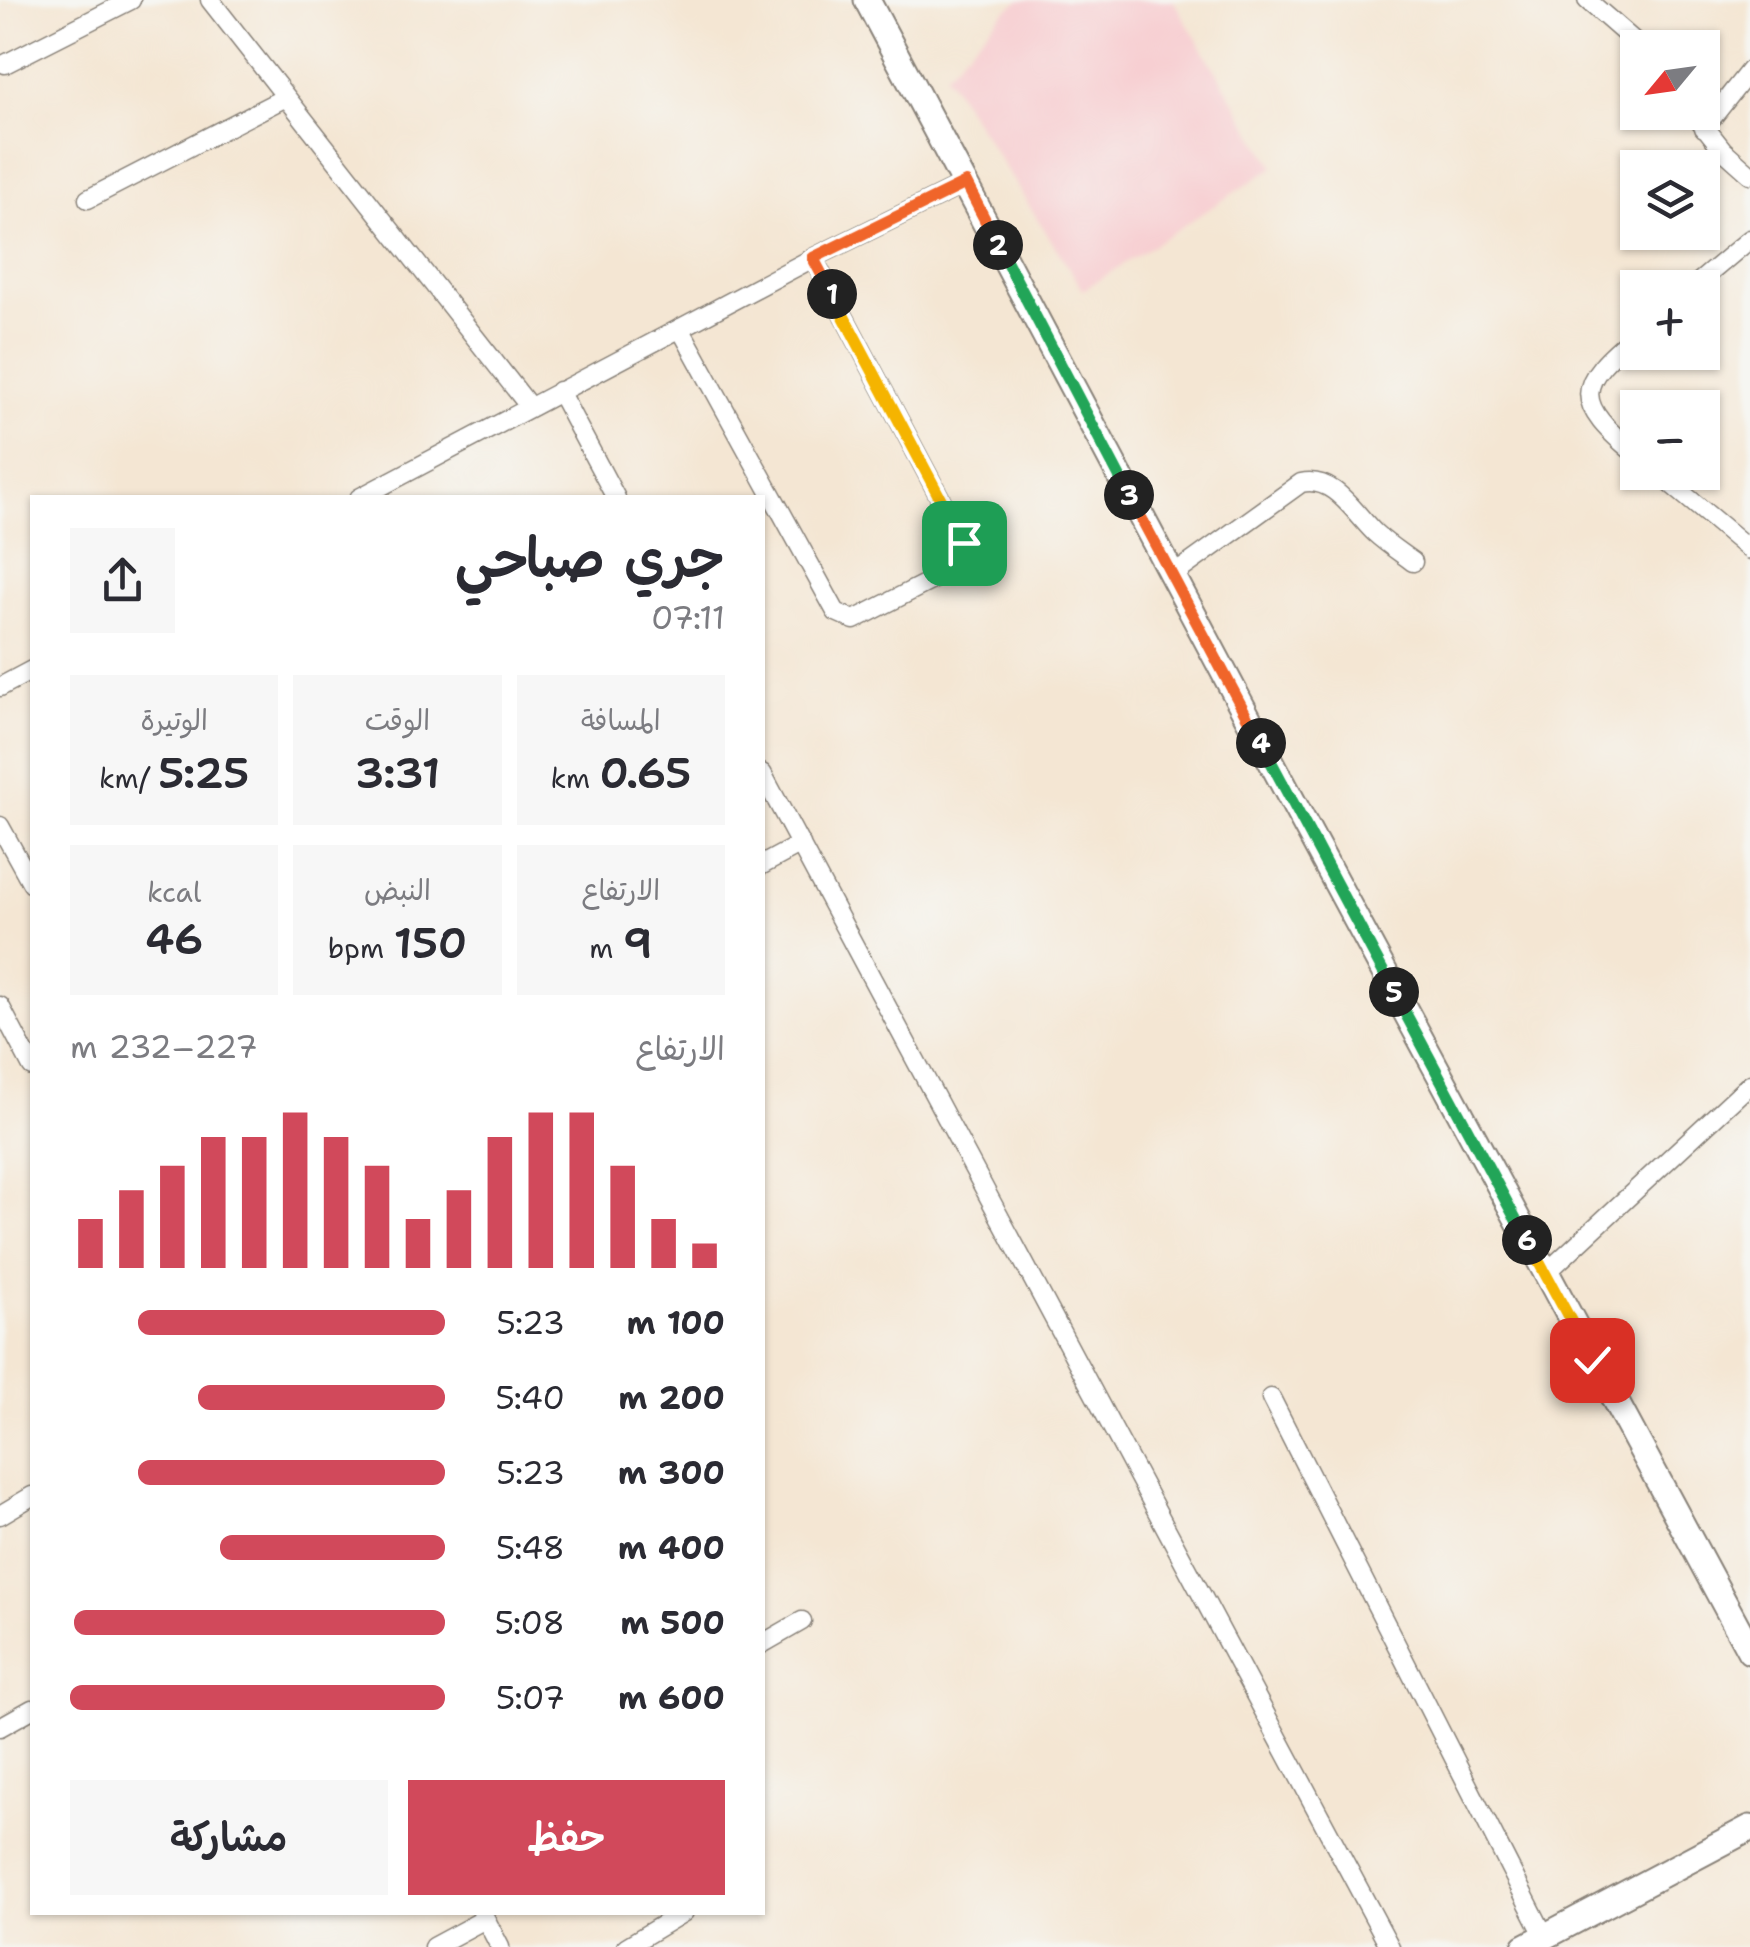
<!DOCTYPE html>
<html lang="ar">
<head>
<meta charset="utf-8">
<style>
	body { margin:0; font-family:"Shantell Sans","Playpen Sans Arabic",sans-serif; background:#f7f7f7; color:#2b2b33; direction:rtl; height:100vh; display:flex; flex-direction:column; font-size:38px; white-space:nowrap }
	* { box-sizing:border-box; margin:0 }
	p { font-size:32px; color:#7c7c81 }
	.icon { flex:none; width:55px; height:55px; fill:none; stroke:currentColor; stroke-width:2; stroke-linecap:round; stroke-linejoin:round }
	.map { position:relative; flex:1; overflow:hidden; direction:ltr }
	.panel { position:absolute; left:30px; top:495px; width:735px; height:1420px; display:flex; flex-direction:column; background:#fff; border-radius:0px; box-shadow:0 2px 8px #0004; direction:rtl }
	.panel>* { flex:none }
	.needle { width:65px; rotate:241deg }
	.controls { position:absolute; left:1620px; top:30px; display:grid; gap:20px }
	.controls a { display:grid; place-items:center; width:100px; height:100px; border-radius:0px; background:#fff; box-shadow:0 2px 8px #0004; font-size:50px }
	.pin { position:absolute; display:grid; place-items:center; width:85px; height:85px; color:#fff; margin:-42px; border-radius:20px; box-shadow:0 5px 15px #0006 }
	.km { position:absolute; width:50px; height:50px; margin:-25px; border-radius:50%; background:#222; color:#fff; font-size:28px; line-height:50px; text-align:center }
	.round { display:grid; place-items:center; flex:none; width:105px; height:105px; border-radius:0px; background:#f7f7f7 }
	.headline { display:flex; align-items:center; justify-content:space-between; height:170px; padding:0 40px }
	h1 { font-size:55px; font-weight:600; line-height:75px }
	.stats { display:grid; grid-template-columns:repeat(3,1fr); gap:15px; height:170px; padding:10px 40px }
	.stats div { display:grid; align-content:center; border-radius:0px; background:#f7f7f7; text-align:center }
	.stats b { font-size:42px; font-weight:600 }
	.stats small { font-size:28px; font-weight:400 }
	.stats p { font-size:28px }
	.chart { height:280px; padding:20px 40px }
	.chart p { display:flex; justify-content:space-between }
	.chart svg { width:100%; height:180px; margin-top:10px; stroke:#d1495b; stroke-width:6 }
	.cta { display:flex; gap:20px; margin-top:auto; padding:20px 40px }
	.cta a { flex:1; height:115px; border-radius:0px; background:#d1495b; color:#fff; font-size:40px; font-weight:600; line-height:115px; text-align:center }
	.cta a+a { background:#f7f7f7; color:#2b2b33 }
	ul { padding:0 40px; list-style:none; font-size:32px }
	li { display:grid; grid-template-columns:160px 120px 1fr; align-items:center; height:75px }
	li i { height:25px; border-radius:12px; background:#d1495b }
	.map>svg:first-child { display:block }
</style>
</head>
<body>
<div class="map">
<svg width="1750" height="1947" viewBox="0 0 1750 1947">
	<rect width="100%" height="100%" fill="#f6f6f2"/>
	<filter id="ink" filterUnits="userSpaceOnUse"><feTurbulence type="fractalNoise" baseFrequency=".01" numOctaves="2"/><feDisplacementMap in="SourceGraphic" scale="20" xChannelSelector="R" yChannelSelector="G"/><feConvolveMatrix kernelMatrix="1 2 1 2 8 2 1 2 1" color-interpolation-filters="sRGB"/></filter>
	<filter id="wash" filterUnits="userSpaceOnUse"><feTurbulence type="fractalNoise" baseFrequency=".0048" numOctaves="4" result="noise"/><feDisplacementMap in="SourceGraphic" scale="40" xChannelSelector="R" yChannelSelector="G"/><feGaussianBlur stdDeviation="2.25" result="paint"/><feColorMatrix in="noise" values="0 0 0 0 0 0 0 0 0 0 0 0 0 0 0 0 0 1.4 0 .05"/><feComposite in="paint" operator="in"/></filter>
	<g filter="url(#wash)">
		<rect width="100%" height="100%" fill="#f4e6d3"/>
		<path fill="#f7cfd2" d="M1020 0H1173L1274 167 1083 290 945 74 1005 11Z"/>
	</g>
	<g filter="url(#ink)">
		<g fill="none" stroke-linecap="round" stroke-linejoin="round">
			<g stroke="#888178" stroke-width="21">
				<path id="street" d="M210 0 529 406
					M1587 0 1642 48
					M5 64 131 0
					M1693 112 1723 150 1750 174
					M1704 128 1750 70
					M88 199 286 97
					M1692 288 1750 239
					M680 328 836 612 854 620 954 569 963 559 964 543 813 258
					M1638 333C1574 385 1572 402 1638 456
					M559 391 616 498
					M1657 472 1750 550
					M359 498 813 258 966 183
					M1172 576 1301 483C1334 475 1354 513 1375 533 1387 544 1401 553 1413 562
					M0 687 32 670
					M762 773 1390 1947
					M0 826 32 884
					M762 865 801 844
					M0 1006 32 1067
					M1545 1274 1750 1084
					M1271 1398 1545 1937
					M0 1515 32 1496
					M762 1644 802 1621
					M0 1727 32 1709
					M482 1912 500 1947
					M433 1947 485 1919
					M626 1947 684 1912"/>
			</g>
			<g stroke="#888178" stroke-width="29">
				<path id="secondary" d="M867 0 1288 793 1750 1651
					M1525 1947 1750 1828"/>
			</g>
			<use href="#street" stroke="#fff" stroke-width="18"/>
			<use href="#secondary" stroke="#fff" stroke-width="25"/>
		</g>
	</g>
	<g fill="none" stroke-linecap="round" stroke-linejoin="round" filter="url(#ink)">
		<g stroke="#fff" stroke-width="20">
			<path id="split-1" d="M832 294 964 543"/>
		</g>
		<g stroke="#fff" stroke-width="20">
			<path id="split-2" d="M832 294 813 258 966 183 998 245"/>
		</g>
		<g stroke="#fff" stroke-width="20">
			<path id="split-3" d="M998 245 1129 495"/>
		</g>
		<g stroke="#fff" stroke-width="20">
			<path id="split-4" d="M1129 495 1261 743"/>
		</g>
		<g stroke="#fff" stroke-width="20">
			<path id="split-5" d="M1261 743 1394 992"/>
		</g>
		<g stroke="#fff" stroke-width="20">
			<path id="split-6" d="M1394 992 1527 1240"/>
		</g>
		<g stroke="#fff" stroke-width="20">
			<path id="split-7" d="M1527 1240 1592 1360"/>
		</g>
		<use href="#split-1" stroke="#f5b400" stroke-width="12"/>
		<use href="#split-2" stroke="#f0652b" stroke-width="12"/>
		<use href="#split-3" stroke="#22a559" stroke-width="12"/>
		<use href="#split-4" stroke="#f0652b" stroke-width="12"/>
		<use href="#split-5" stroke="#22a559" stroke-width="12"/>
		<use href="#split-6" stroke="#22a559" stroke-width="12"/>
		<use href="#split-7" stroke="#f5b400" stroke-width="12"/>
	</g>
</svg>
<div class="controls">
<a><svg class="needle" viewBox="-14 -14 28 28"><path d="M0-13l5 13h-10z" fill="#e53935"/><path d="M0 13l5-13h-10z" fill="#7c7c81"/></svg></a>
<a><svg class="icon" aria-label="layers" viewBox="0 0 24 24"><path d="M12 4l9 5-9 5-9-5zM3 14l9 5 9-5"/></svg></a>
<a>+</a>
<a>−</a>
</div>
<div class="pin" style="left:964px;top:543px;background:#1e9e55"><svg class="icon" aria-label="arrive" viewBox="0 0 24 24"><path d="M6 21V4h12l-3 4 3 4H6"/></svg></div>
<div class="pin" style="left:1592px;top:1360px;background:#d93025"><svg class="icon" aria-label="check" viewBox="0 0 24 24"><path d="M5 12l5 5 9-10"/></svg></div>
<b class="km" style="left:832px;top:294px">1</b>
<b class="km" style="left:998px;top:245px">2</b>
<b class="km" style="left:1129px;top:495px">3</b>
<b class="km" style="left:1261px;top:743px">4</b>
<b class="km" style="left:1394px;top:992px">5</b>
<b class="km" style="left:1527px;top:1240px">6</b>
<section class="panel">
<div class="headline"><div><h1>جري صباحي</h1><p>07:11</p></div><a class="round"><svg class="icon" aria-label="share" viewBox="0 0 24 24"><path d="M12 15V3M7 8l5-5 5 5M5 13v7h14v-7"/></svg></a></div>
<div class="stats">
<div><p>المسافة</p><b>0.65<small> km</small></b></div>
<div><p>الوقت</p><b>3:31</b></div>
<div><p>الوتيرة</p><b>5:25<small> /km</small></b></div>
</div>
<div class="stats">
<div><p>الارتفاع</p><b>9<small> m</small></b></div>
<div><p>النبض</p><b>150<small> bpm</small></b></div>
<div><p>kcal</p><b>46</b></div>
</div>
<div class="chart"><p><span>الارتفاع</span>227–232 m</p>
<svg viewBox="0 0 160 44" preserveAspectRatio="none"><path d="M5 44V32M15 44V25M25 44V19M35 44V12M45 44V12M55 44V6M65 44V12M75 44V19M85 44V32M95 44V25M105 44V12M115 44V6M125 44V6M135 44V19M145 44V32M155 44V38"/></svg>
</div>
<ul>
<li><b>100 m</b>5:23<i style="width:82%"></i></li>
<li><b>200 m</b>5:40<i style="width:66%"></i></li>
<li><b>300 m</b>5:23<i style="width:82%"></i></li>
<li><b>400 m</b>5:48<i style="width:60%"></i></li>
<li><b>500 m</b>5:08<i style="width:99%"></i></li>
<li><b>600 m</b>5:07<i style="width:100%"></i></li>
</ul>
<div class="cta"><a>حفظ</a><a>مشاركة</a></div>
</section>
</div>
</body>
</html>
